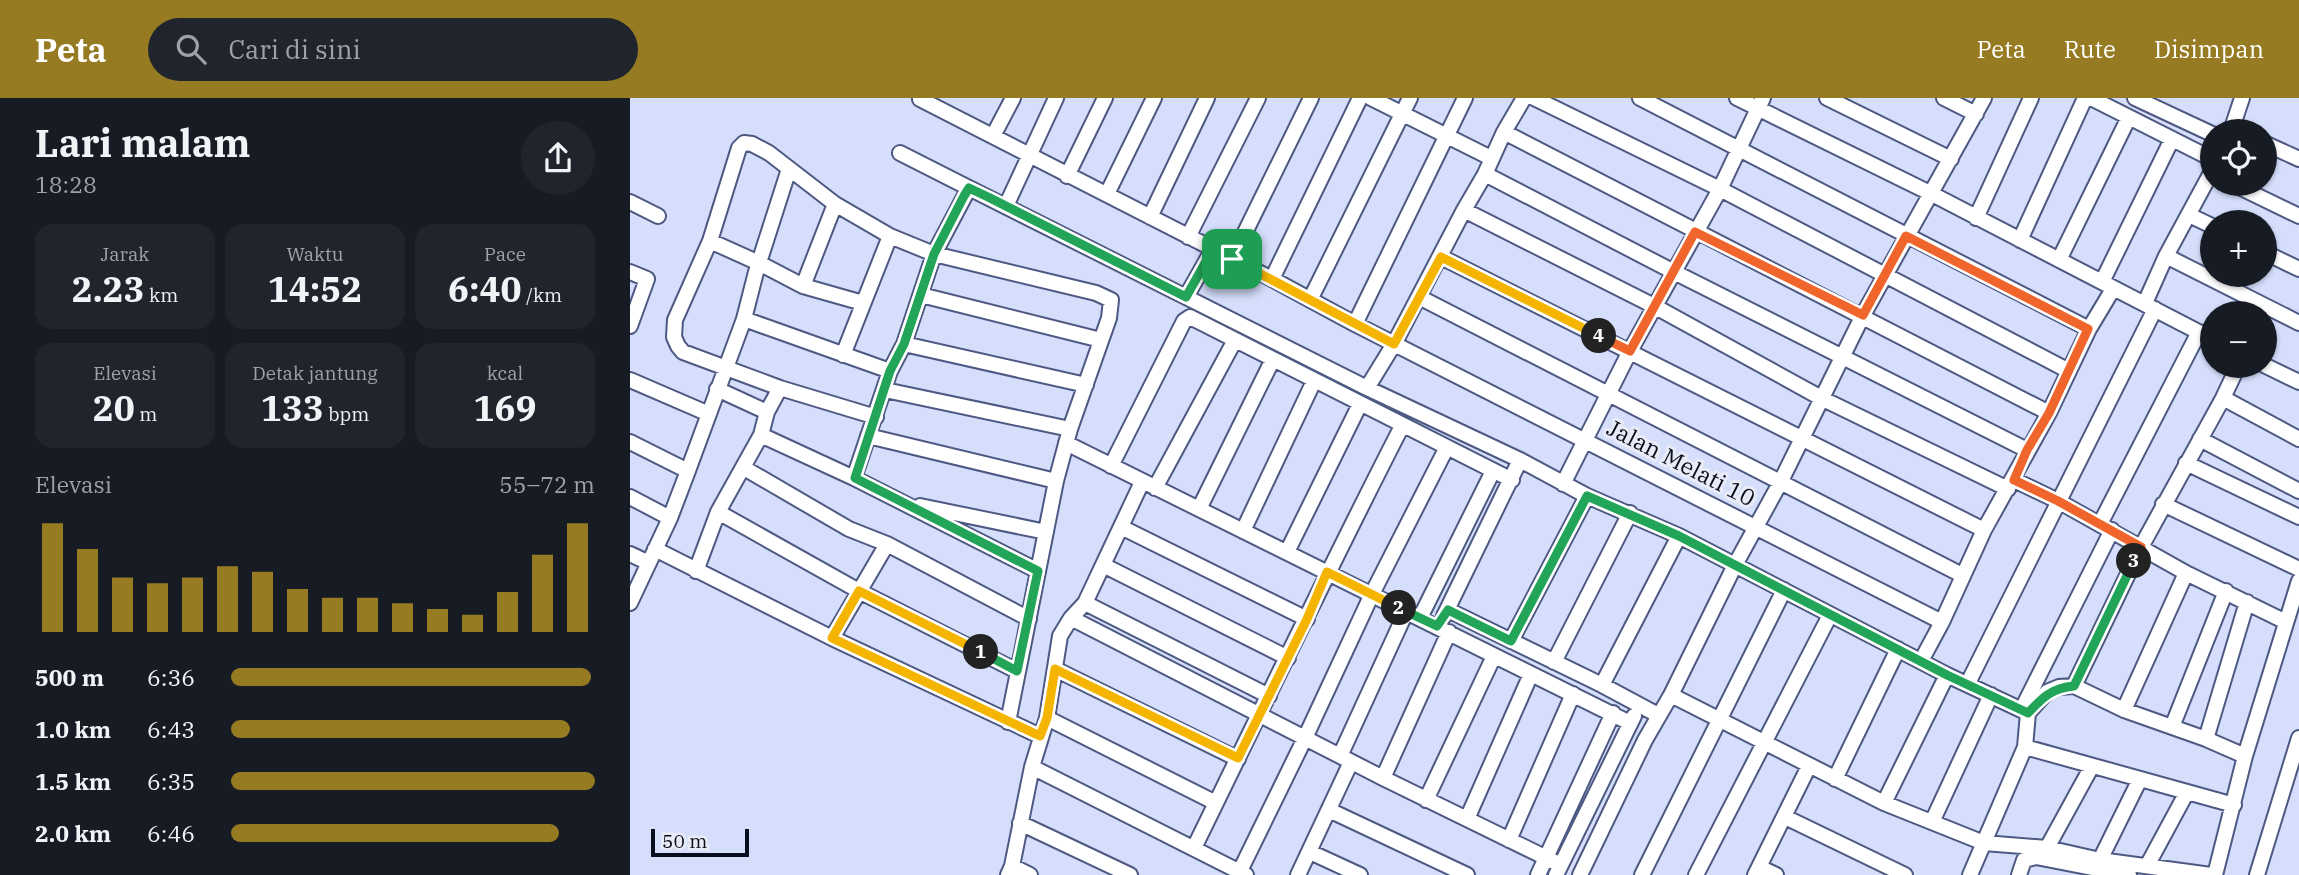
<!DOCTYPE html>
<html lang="id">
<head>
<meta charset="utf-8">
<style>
	body { margin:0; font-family:"IBM Plex Serif",serif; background:#20242c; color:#f1f3f6; height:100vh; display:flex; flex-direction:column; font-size:26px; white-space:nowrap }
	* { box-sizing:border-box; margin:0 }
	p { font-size:23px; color:#9ea1a6 }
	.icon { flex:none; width:38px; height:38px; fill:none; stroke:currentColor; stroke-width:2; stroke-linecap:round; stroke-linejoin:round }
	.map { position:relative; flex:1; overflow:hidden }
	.details { display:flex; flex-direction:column; background:#171b24; width:630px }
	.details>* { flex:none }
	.controls { position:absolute; left:1570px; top:21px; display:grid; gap:14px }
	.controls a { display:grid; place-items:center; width:77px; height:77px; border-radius:50%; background:#171b24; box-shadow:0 2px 5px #0004; font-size:35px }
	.scale { position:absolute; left:21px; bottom:18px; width:98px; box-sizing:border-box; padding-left:7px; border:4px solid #090e1e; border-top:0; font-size:19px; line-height:24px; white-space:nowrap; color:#090e1e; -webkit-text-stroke:5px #e9ecf6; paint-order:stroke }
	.pin { position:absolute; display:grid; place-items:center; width:60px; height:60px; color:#fff; margin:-30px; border-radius:14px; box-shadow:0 4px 10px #0006 }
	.km { position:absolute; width:35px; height:35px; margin:-18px; border-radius:50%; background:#222; color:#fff; font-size:19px; line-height:35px; text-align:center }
	.round { display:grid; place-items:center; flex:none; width:74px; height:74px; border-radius:37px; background:#20242c }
	.overview { display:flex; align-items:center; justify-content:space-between; height:119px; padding:0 35px }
	h1 { font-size:38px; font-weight:800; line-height:52px }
	.metrics { display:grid; grid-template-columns:repeat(3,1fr); gap:10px; height:119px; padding:7px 35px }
	.metrics div { display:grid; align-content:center; border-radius:18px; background:#20242c; text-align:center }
	.metrics b { font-size:35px; font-weight:800 }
	.metrics small { font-size:19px; font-weight:400 }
	.metrics p { font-size:19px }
	.chart { height:196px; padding:14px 35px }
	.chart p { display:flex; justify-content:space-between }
	.chart svg { width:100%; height:126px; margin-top:7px; stroke:#977b23; stroke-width:6 }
	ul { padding:0 35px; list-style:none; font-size:23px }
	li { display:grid; grid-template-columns:112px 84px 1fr; align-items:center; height:52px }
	li i { height:18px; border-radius:9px; background:#977b23 }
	header { display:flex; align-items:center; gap:42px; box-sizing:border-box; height:98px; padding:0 35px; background:#977b23; color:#fff }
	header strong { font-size:33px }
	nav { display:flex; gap:38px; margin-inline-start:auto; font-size:24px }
	.search { width:490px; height:63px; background:#20242c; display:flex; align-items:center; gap:18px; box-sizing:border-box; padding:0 24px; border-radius:38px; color:#9ea1a6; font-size:26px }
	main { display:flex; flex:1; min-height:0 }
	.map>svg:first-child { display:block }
</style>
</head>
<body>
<header>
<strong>Peta</strong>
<div class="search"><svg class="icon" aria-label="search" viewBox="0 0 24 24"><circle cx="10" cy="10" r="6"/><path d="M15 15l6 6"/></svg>Cari di sini</div>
<nav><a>Peta</a><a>Rute</a><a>Disimpan</a></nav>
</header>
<main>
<section class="details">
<div class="overview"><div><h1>Lari malam</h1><p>18:28</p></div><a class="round"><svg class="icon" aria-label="share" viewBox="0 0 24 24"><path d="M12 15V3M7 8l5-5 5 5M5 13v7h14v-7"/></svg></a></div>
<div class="metrics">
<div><p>Jarak</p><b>2.23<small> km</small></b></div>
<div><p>Waktu</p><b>14:52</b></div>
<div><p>Pace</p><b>6:40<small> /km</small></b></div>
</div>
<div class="metrics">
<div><p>Elevasi</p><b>20<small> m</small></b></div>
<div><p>Detak jantung</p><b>133<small> bpm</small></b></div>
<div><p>kcal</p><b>169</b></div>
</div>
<div class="chart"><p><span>Elevasi</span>55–72 m</p>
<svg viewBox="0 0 160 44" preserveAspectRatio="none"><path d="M5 44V6M15 44V15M25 44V25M35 44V27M45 44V25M55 44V21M65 44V23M75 44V29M85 44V32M95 44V32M105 44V34M115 44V36M125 44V38M135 44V30M145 44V17M155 44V6"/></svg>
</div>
<ul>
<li><b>500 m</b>6:36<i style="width:99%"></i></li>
<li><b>1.0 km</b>6:43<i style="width:93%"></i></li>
<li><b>1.5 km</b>6:35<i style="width:100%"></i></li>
<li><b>2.0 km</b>6:46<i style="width:90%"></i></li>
</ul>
</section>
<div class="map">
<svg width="1669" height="777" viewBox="0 0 1669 777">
	<rect width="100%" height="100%" fill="#d5dffc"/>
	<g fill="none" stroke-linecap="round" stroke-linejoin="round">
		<g stroke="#4d5983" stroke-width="18">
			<path id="street" d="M741 0 861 60
				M904 0 1090 91 1439 273
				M1010 0 1459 231
				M1107 0 1302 96 1582 241
				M1197 0 1321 61
				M1314 0 1346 16
				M1461 0 1582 61
				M1505 0 1582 36
				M290 1 642 181 725 226 1312 524
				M1601 33 1612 0
				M874 34 1419 315
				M363 38 383 0
				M1634 45 1669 61
				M270 55 339 90
				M855 76 1044 174 1397 352
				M437 78 475 0
				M1603 86 1669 118
				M477 96 524 0
				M0 104 28 118
				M376 108 426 0
				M834 112 1024 208 1193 301 1378 391
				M1559 117 1582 128
				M520 119 577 0
				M1346 120 1401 0
				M558 139 628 0
				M1390 142 1455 0
				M80 143 129 165 173 188 233 205
				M1634 154 1669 171
				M1536 158 1669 225
				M811 159 1354 432
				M602 161 681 0
				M1429 162 1499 19
				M0 174 17 181 0 228
				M642 181 730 0
				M1472 184 1542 41
				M173 188 205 106
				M291 197 471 242
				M556 199 583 151
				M789 199 1332 477
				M680 202 780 0
				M1515 205 1536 158 1582 73
				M114 221 260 273
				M725 226 835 0
				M274 246 456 287
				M213 257 260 138
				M1634 267 1669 284
				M0 282 79 316
				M737 290 764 246 834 112 855 76 874 34 894 0
				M87 291 137 314
				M255 292 440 331
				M1593 300 1669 341
				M246 319 150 290 53 254 48 248 44 239 45 222 80 143 109 50 114 45 122 46 139 55 205 106 260 138 304 156 466 195 481 202 479 220 440 331 426 383 378 624
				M131 337 224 380 408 473
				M238 338 426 383
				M1570 341 1669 393
				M0 344 58 373
				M436 345 1000 625
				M1556 365 1669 419
				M481 368 554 223 560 219 882 382
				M114 370 219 431 257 446 202 540
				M224 380 260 273 274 246 304 156 339 90 737 290 890 362 957 398 1049 438 1317 577 1398 615 1417 594 1429 589 1444 588 1494 612 1576 641 1615 658
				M1384 382 1428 403 1556 475 1656 524
				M933 386 1000 253 1090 91 1133 0
				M525 390 605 242
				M0 399 40 420
				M1533 406 1669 471
				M290 408 416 434
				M569 411 643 261
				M88 414 229 493 387 573
				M1470 426 1569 234
				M491 429 677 521
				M613 433 684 283
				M257 446 399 521
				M25 451 202 540 410 638
				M657 454 730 306
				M0 456 19 465
				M473 467 658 560
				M66 473 88 414 131 337 137 314 150 290
				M0 505 40 420 56 378 114 221 126 174 159 71
				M455 505 639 598
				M818 512 972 587 1028 617
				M814 518 890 362
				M441 520 455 505 512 384
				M790 520 863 373
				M881 543 957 398
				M1291 563 1312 524 1354 432 1419 315 1459 231 1483 191
				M924 564 1000 415
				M425 571 608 661
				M1338 585 1525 211
				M972 587 1049 438
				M1444 588 1511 449 1593 300 1608 268
				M1041 597 1254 705 1354 745 1417 750 1470 762 1581 777
				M1392 611 1482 432
				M1494 612 1556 475
				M417 620 586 705
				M1542 629 1596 493
				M1576 641 1617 504
				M1395 649 1604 707
				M710 658 776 514
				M402 669 616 777
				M753 680 819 534
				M1205 681 1268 551
				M796 702 864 558
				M1254 705 1317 577
				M699 712 837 777
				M1155 719 1275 777
				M837 721 901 576
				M1302 724 1361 597
				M390 725 500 777
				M879 742 943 596
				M564 750C633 609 700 468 772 328
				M1417 750 1462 668
				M680 754 730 777
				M1470 762 1510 681
				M382 768 400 777
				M1517 768 1557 694
				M1129 769 1146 777
				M378 777 382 768 402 669 417 620 430 538 441 520 753 680 931 767
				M608 777 675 640 742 496 817 349
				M668 777 721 664
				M908 777 983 615
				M926 777 1004 618
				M950 777 1015 642 1041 597 1105 467 1150 385 1233 217 1354 0
				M1012 777 1154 492
				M1066 777 1200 517
				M1125 777 1179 668
				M1340 777 1395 649 1398 615
				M1389 777 1394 762 1406 759 1499 777
				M1585 777 1615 658 1669 483
				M1627 777 1669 640"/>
		</g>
		<use href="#street" stroke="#fff" stroke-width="14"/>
	</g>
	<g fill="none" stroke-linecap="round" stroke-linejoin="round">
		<g stroke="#fff" stroke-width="14">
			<path id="split-1" d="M351 554 387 573 408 473 225 380 260 273 274 246 304 156 334 98 339 90 358 99 556 199 583 151 602 161"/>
		</g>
		<g stroke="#fff" stroke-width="14">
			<path id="split-2" d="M351 554 229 493 202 540 410 638 417 620 425 571 608 660 677 521 697 474 769 510"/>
		</g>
		<g stroke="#fff" stroke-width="14">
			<path id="split-3" d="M769 510 807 528 818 512 881 543 957 398 1049 438 1317 577 1398 615C1413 599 1422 590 1444 588L1504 463"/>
		</g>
		<g stroke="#fff" stroke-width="14">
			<path id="split-4" d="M969 238 1000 253 1065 134 1233 217 1276 138 1458 231 1419 315 1397 352 1384 382 1428 403 1511 449 1504 463"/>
		</g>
		<g stroke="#fff" stroke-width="14">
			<path id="split-5" d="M602 161 764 246 811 159 969 238"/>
		</g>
		<use href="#split-1" stroke="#22a559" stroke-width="9"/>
		<use href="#split-2" stroke="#f5b400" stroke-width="9"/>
		<use href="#split-3" stroke="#22a559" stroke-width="9"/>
		<use href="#split-4" stroke="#f0652b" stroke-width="9"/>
		<use href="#split-5" stroke="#f5b400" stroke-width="9"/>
	</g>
	<g text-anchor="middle" stroke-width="6" stroke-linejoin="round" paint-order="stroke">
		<g font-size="23" fill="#090e1e" stroke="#e9ecf6">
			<text transform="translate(1051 365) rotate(27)" y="8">Jalan Melati 10</text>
		</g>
	</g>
</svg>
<div class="controls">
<a><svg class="icon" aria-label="locate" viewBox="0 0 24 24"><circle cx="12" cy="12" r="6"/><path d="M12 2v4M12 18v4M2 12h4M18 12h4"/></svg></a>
<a>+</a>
<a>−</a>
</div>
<div class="scale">50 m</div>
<div class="pin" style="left:602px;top:161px;background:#1e9e55"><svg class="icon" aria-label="arrive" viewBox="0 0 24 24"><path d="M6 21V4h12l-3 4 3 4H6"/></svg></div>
<b class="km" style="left:351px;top:554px">1</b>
<b class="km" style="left:769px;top:510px">2</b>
<b class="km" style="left:1504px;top:463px">3</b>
<b class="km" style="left:969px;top:238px">4</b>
</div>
</main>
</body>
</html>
